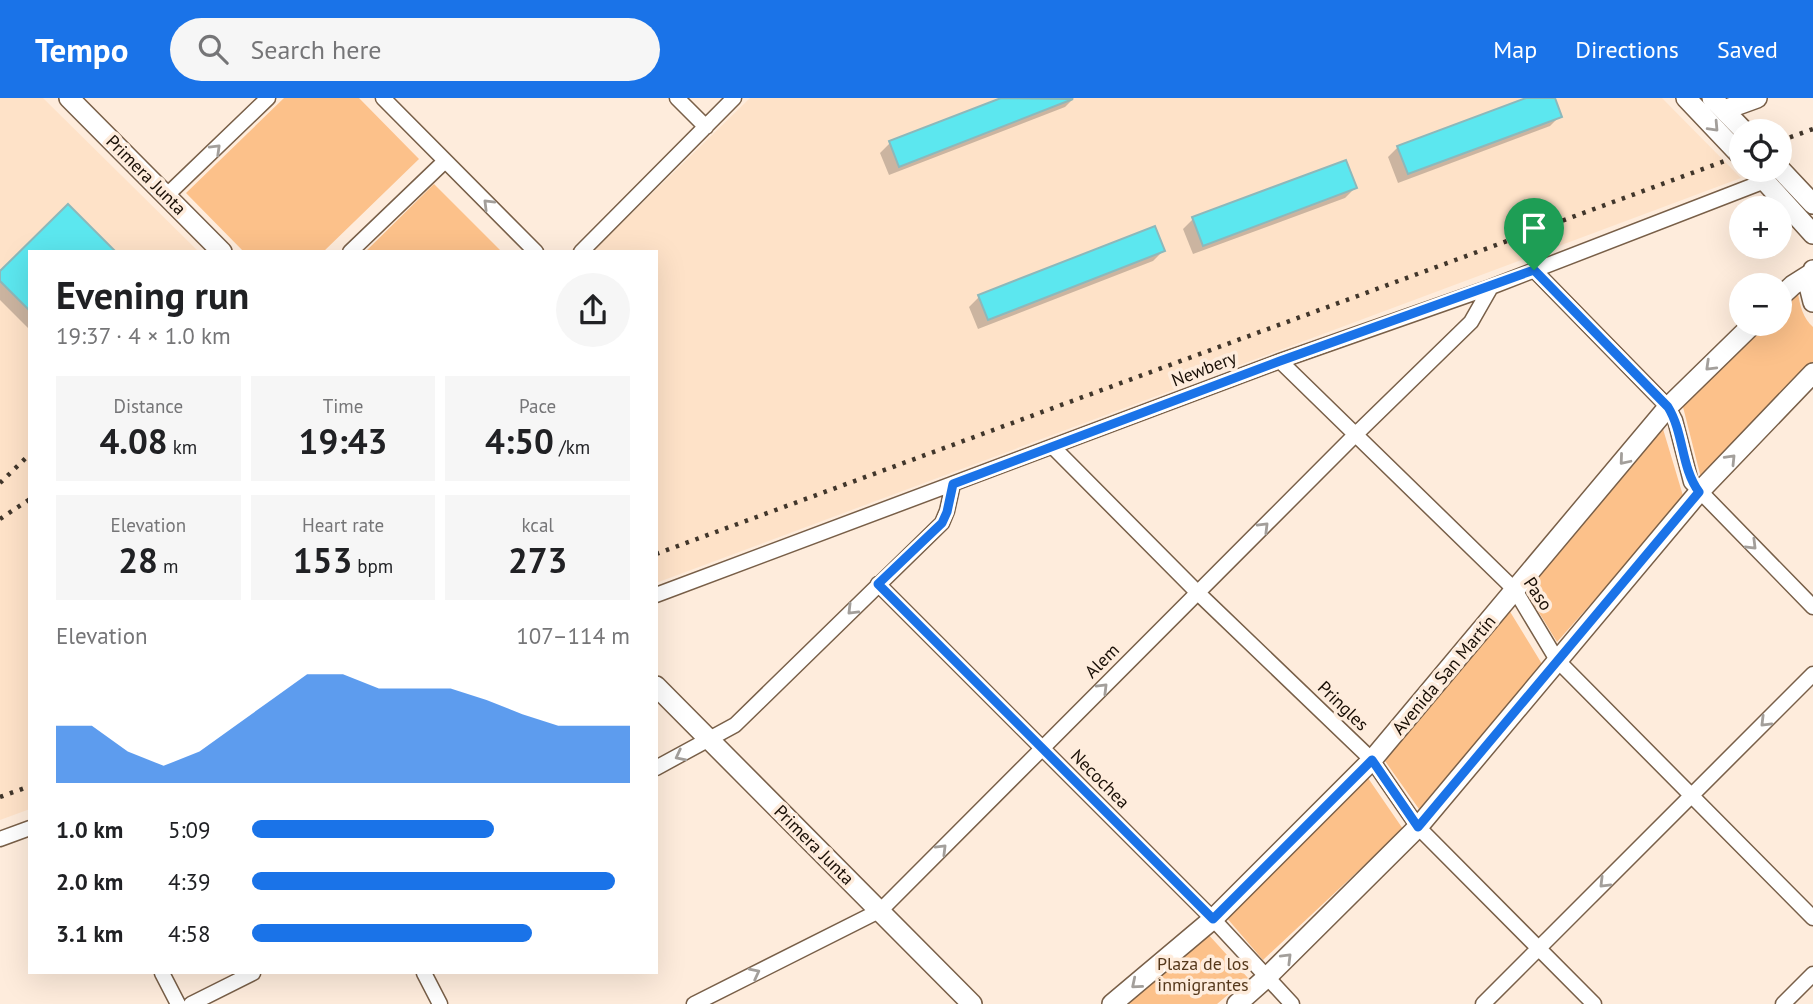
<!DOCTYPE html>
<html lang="en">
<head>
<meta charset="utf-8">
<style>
	body { margin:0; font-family:"PT Sans",sans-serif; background:#f6f6f6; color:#202124; height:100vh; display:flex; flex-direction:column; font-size:26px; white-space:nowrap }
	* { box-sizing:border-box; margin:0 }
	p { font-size:23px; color:#757577 }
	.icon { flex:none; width:38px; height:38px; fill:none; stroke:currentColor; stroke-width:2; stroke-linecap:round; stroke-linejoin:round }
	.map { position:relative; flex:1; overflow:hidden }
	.panel { position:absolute; left:28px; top:152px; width:630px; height:724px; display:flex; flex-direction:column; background:#fff; border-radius:0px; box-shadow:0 7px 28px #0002 }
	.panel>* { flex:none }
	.tools { position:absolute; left:1729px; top:21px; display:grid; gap:14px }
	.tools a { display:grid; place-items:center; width:63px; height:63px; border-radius:50%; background:#fff; box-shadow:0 7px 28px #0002; font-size:35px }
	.pin { position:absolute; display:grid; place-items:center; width:60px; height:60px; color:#fff; margin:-72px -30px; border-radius:50% 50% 50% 0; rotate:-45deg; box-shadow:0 0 7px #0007 }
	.pin .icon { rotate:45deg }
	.round { display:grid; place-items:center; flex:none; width:74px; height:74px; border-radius:37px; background:#f6f6f6 }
	.headline { display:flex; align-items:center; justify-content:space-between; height:119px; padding:0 28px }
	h1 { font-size:38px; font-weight:700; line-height:52px }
	.figures { display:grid; grid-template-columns:repeat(3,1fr); gap:10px; height:119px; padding:7px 28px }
	.figures div { display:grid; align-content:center; border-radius:0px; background:#f6f6f6; text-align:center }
	.figures b { font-size:35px; font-weight:700 }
	.figures small { font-size:19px; font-weight:400 }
	.figures p { font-size:19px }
	.chart { height:196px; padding:14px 28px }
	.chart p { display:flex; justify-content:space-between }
	.chart svg { width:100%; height:126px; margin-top:7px; fill:#1a73e8; opacity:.7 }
	ul { padding:0 28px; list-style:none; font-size:23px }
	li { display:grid; grid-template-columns:112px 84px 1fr; align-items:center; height:52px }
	li i { height:18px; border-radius:9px; background:#1a73e8 }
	header { display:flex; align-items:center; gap:42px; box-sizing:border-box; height:98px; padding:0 35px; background:#1a73e8; color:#fff }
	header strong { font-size:33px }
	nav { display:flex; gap:38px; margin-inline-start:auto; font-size:24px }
	.search { width:490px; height:63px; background:#f6f6f6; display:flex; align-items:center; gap:18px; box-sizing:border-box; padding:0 24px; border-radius:38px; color:#757577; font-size:26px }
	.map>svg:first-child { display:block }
</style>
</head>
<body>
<header>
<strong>Tempo</strong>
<div class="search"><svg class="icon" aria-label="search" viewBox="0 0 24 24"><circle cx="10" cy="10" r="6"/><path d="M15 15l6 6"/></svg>Search here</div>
<nav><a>Map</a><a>Directions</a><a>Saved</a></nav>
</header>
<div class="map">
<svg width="1813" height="906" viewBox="0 0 1813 906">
	<rect width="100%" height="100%" fill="#feecdc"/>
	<path fill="#fee2c8" d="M0 0H43L199 154H30V711L0 722Z
		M750 0H1662L1741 80 656 485V154H592Z"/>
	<path fill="#fcc18a" d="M284 0H359L419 61 323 154H244L186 95Z
		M434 86 502 154H365Z
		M1798 195C1800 208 1803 220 1813 229V267L1701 380 1682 305 1766 226H1780V212Z
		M1663 331 1684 401 1557 544 1524 490Z
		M1509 512 1542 566 1419 711 1385 663Z
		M1368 680 1403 731 1263 862 1226 819Z
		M1207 835 1248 880 1217 906H1124Z"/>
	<path fill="#0003" d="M1006 0H1074L1065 9 889 77 880 55 890 45Z
		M1531 0H1553L1560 18 1550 28 1398 85 1388 59 1398 49Z
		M1355 90 1345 100 1193 156 1183 131 1193 121Z
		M68 109 113 154H30V232L0 202V176Z
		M1163 153 1153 163 978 231 969 209 979 199Z"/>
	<path fill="#5ce7ef" stroke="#8cb8bb" stroke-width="2" d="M1001 0 1073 1 899 69 889 43Z
		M1526 0H1555L1562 19 1408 76 1397 48Z
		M1346 62 1357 90 1203 148 1192 119Z
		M68 106 116 154H30V213L0 183V173Z
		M1155 128 1165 153 988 222 978 197Z"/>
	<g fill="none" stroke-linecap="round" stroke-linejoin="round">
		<g stroke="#785f48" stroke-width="17">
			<path id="street" d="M383 0 536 154
				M677 0 706 29
				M166 98 268 0
				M350 154 445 63
				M581 154 734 0
				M1534 172 1668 309 1675 322 1691 384 1813 509
				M1280 263 1515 492 1557 562 1813 820
				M1053 349 1198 495 1372 662 1418 729 1594 906
				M878 486 1213 821 1292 906
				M656 497 1280 263 1491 189 1765 83
				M656 670 735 627 942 425 947 413 953 386
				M0 741 30 730
				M162 875 178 906
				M424 875 440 906
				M191 906 253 875
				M694 906 881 812 1354 338 1471 224 1491 189
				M1483 906 1813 576
				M1783 906 1813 876"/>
		</g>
		<g stroke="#785f48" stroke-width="22">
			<path id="secondary" d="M69 0 222 154
				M1686 0 1741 58
				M1712 0 1744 33
				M1724 12 1757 0
				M1780 71 1813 106
				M1755 72 1813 136
				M1813 172 1809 188 1813 204
				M1780 199 1793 187 1812 175
				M656 588 972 906
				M1112 906 1213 821 1372 662 1668 309 1753 226
				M1237 906 1266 880 1418 729 1699 394 1813 275"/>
		</g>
		<use href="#street" stroke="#fff" stroke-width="14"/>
		<use href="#secondary" stroke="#fff" stroke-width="19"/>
		<path stroke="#41362b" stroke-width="4.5" stroke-dasharray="3.5 7" stroke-linecap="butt" d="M1780 43 1813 31
			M0 385 30 356
			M0 421 30 401
			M656 456 1741 57
			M0 699 30 688"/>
	</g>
	<defs><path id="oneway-chevron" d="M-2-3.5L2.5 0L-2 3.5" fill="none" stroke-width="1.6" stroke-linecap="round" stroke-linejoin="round" transform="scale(1.75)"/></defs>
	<g stroke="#a39f9b">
		<use href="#oneway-chevron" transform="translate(1714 29) rotate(47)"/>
		<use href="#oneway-chevron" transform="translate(216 51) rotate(-44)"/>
		<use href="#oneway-chevron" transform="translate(488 106) rotate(-135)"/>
		<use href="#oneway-chevron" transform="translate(1710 268) rotate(136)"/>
		<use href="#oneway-chevron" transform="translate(1731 361) rotate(-46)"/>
		<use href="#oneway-chevron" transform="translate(1624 362) rotate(130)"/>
		<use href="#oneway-chevron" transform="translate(1264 429) rotate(-45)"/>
		<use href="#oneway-chevron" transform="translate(1752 447) rotate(45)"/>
		<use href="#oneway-chevron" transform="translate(852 512) rotate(135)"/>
		<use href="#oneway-chevron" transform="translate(1103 590) rotate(-45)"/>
		<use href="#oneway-chevron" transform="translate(1765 624) rotate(135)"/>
		<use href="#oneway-chevron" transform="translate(680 658) rotate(153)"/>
		<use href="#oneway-chevron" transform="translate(942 751) rotate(-45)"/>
		<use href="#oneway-chevron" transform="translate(1604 785) rotate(135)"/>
		<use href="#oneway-chevron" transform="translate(1287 860) rotate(-45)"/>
		<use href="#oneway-chevron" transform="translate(755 875) rotate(-27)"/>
		<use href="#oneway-chevron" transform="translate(1136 886) rotate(140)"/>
	</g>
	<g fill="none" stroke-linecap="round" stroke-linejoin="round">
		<g stroke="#fff" stroke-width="14">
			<path id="route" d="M1534 172 1668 309C1684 335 1681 370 1699 394L1418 729 1372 662 1213 821 878 486 942 425 947 414 953 386 1280 263Z"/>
		</g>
		<use href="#route" stroke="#1a73e8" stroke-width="9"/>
	</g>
	<g text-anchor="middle" stroke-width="7" stroke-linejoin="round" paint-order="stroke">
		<g font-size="18" fill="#190f06" stroke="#feecdc">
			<text transform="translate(146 77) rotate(45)" y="6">Primera Junta</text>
			<text transform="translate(1204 271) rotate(-21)" y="6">Newbery</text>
			<text transform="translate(1538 496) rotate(56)" y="6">Paso</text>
			<text transform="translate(1102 563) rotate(-45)" y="6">Alem</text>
			<text transform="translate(1444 577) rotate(-50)" y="6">Avenida San Martín</text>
			<text transform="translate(1343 608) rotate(44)" y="6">Pringles</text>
			<text transform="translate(1100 681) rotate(45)" y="6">Necochea</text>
			<text transform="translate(814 747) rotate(45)" y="6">Primera Junta</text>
		</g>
		<g font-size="18" fill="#55381b" stroke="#feecdc">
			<text x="1203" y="872">Plaza de los<tspan x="1203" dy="21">inmigrantes</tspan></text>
		</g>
	</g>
</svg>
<div class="tools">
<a><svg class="icon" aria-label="locate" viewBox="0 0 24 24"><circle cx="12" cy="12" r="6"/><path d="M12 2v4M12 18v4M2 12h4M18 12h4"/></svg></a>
<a>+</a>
<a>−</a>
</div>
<div class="pin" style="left:1534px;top:172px;background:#1e9e55"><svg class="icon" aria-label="arrive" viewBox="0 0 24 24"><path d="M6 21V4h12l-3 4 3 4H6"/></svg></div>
<section class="panel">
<div class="headline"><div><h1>Evening run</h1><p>19:37 · 4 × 1.0 km</p></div><a class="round"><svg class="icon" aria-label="share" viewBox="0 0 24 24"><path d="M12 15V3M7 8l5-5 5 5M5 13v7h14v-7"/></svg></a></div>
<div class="figures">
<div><p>Distance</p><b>4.08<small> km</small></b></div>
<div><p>Time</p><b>19:43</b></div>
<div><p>Pace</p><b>4:50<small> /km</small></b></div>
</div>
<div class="figures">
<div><p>Elevation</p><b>28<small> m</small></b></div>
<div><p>Heart rate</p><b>153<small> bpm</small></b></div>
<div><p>kcal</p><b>273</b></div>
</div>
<div class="chart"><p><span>Elevation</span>107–114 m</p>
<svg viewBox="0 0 160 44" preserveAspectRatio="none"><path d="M0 44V24L10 24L20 33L30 38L40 33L50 24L60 15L70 6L80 6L90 11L100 11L110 11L120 15L130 20L140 24L150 24L160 24V44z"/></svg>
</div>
<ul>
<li><b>1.0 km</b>5:09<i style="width:64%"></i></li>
<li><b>2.0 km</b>4:39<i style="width:96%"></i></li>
<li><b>3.1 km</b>4:58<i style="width:74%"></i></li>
</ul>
</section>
</div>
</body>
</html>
